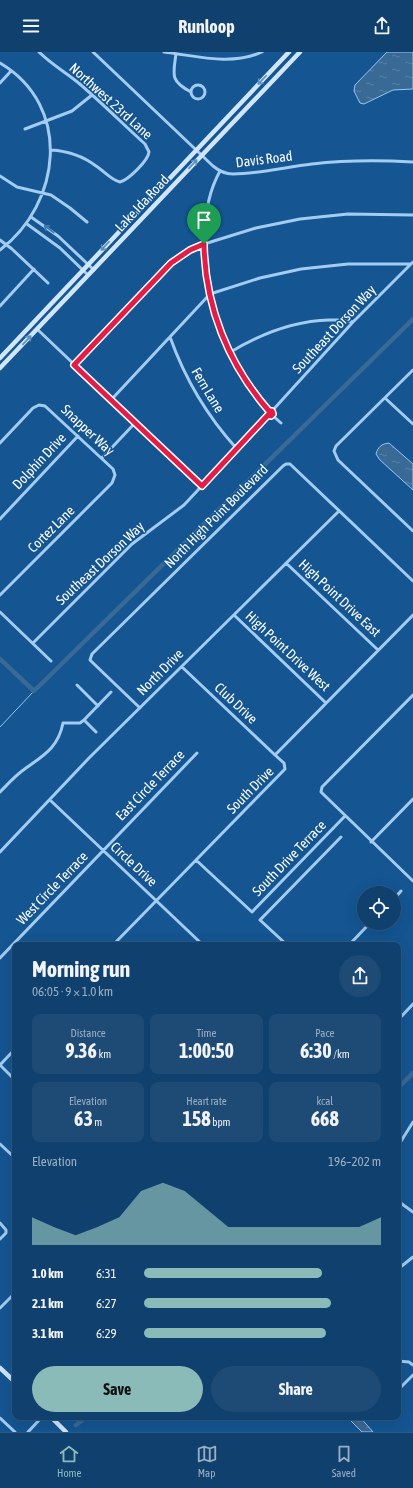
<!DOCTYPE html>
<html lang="en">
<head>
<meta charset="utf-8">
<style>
	body { margin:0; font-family:"Asap Condensed",sans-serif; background:#1d4b76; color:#f1f3f6; height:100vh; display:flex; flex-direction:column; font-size:15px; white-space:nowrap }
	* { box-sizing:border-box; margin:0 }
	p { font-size:13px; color:#9bafc2 }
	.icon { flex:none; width:22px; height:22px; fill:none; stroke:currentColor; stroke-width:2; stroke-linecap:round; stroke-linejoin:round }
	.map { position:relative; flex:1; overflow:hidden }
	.drawer { position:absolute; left:12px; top:890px; width:389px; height:478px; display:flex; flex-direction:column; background:#0f406e; border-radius:8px; box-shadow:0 4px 16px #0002,0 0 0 1px #2f5981 }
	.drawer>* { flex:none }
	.fabs { position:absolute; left:357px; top:834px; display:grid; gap:8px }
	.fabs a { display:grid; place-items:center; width:44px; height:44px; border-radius:50%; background:#0f406e; box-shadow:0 4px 16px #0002,0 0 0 1px #2f5981; font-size:20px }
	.pin { position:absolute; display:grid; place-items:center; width:34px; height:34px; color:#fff; margin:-41px -17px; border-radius:50% 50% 50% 0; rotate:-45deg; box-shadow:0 0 4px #0007 }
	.pin .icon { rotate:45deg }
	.round { display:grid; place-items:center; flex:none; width:42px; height:42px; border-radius:21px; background:#1d4b76 }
	.overview { display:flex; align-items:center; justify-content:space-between; height:68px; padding:0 20px }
	h1 { font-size:22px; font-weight:700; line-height:30px }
	.stats { display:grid; grid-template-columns:repeat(3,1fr); gap:6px; height:68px; padding:4px 20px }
	.stats div { display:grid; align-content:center; border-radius:8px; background:#1d4b76; text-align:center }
	.stats b { font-size:20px; font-weight:700 }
	.stats small { font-size:11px; font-weight:400 }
	.stats p { font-size:11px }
	.chart { height:112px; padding:8px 20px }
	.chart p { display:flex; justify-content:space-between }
	.chart svg { width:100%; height:72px; margin-top:4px; fill:#8bbbb9; opacity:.7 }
	.cta { display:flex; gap:8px; margin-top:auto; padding:8px 20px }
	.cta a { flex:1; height:46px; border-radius:24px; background:#8bbbb9; color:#111; font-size:16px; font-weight:700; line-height:46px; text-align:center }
	.cta a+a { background:#1d4b76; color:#f1f3f6 }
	ul { padding:0 20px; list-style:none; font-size:13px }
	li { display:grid; grid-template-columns:64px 48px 1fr; align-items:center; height:30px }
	li i { height:10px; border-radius:5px; background:#8bbbb9 }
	header { display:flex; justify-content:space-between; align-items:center; height:52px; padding:0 20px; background:#0f406e; font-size:18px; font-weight:700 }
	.menu { display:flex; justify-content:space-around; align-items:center; height:56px; border-top:1px solid #2f5981; background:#0f406e; font-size:11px; color:#9bafc2 }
	.menu a { display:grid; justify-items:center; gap:2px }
	.menu .current { color:#8bbbb9 }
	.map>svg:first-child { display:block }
</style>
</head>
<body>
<header><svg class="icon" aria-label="menu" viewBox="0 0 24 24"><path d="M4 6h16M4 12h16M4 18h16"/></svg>Runloop<svg class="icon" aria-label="share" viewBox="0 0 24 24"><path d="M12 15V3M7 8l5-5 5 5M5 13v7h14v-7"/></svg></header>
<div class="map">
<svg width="413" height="1380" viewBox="0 0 413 1380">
	<defs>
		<pattern id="water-ripples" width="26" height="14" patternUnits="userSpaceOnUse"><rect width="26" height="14" fill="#396995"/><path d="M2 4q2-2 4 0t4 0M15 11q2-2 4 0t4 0" fill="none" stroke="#5780a5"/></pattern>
	</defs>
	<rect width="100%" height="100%" fill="#145592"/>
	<path fill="url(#water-ripples)" stroke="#94c8f5" d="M387 0H413V37L393 38 364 52 360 51 354 39 355 33Z
		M389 391 413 412V438L380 408 376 402C378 395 381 392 389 391Z
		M347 1365H360L373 1380H362Z"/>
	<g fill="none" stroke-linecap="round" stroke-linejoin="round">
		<path stroke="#94c8f5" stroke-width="1" d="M0 675 34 639"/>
		<path stroke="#396995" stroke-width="4.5" d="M0 607 34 639 413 267
			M398 1036 413 1021
			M76 1373 86 1365"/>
		<path stroke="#a2ccf2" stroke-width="3" d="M39 0C52 13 67 21 81 33 103 52 124 73 145 92L149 100C148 109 128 128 120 130 111 128 104 119 96 114 83 104 67 99 51 98
			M93 0 213 114C219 119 225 122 233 122 259 122 286 115 312 112 346 108 379 108 413 110
			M164 0C197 4 231 14 262 0
			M176 2C173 23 170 29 191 40
			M0 11C73 54 61 152 0 198
			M0 31 11 19
			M191 40a7 7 0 1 1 14 0a7 7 0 1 1-14 0Z
			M25 77 72 59 92 43
			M220 119C209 139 205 160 205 183 203 248 226 310 269 359
			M0 124 17 135 51 143 70 156 87 170
			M31 165 58 184 94 218
			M27 172 60 196 88 223
			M0 188 12 197 48 231
			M0 254 34 217
			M37 277 202 434
			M170 285C185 327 207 364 237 397
			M229 301C260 282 293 269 329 268 337 268 345 267 353 270
			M74 313 163 219 184 201 201 193 256 176 300 167 348 162 413 163
			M413 318 336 394 334 399 338 408 413 479
			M385 346 413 372
			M111 348 210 242 260 226 301 217 348 212H411
			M267 361a3 3 0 1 1 6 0a3 3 0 1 1-6 0Z
			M272 359 353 270 413 210
			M272 363 281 371
			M0 391 33 356 39 353 45 354 113 417 115 423 112 431 0 543
			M102 406 135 371
			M0 467 78 384
			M286 511 378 598
			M0 560 51 609
			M234 563 326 651
			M33 591 132 492 184 453 268 363
			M77 633 98 654
			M413 643 322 735 321 740 413 829
			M140 656 92 610 90 608 92 602 283 414 286 412H290L413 529
			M84 668 96 680
			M275 703 413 563
			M0 740C7 733 14 725 22 719 42 704 58 697 63 671H80L84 668 111 640
			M50 748 203 893
			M371 790 413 747
			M0 800 89 706 339 459
			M196 808 252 860 345 764
			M394 847 401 839
			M113 893 285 717 284 711 275 703 182 615
			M287 893 260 868 341 785
			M349 893 370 871
			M0 906 197 701
			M398 968 413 952
			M0 1013 15 997
			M0 1013 15 1028
			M0 1092 15 1106
			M398 1094 413 1070
			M398 1149 413 1160
			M0 1171 6 1178V1181L0 1187
			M398 1217 413 1205
			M0 1256 15 1241
			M398 1309 409 1310 413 1313
			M398 1338 413 1323
			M0 1366 15 1380
			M28 1380 42 1365"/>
		<path stroke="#d0e6fc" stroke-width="4.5" d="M0 306 289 0
			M0 316 300 0
			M0 1316 15 1330
			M51 1365 66 1380"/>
	</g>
	<defs><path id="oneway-shaft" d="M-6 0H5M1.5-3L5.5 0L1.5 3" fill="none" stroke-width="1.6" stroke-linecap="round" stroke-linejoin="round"/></defs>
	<g stroke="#5f8fbc">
		<use href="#oneway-shaft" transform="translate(262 28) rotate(134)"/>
		<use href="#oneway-shaft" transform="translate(193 112) rotate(-47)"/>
		<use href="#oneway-shaft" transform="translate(105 194) rotate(133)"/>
		<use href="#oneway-shaft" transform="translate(27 288) rotate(-47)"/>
	</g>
	<use stroke="#3f79af" href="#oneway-shaft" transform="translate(49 177) rotate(-143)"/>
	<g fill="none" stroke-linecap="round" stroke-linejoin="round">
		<g stroke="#fff" stroke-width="8">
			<path id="route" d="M204 192C205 254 228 312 269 359H272L273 362 271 364 268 363 202 434 74 313 171 211 190 198Z"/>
		</g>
		<use href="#route" stroke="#e11d48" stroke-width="5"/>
	</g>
	<g text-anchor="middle" stroke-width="3" stroke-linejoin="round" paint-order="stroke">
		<g font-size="14" fill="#fff" stroke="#145592">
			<text transform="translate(111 49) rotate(42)" y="5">Northwest 23rd Lane</text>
			<text transform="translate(264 107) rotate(-7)" y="5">Davis Road</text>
			<text transform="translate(142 151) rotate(-47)" y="5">Lake Ida Road</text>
			<text transform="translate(334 277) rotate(-47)" y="5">Southeast Dorson Way</text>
			<text transform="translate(208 338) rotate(59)" y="5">Fern Lane</text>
			<text transform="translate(88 378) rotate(43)" y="5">Snapper Way</text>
			<text transform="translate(39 409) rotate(-47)" y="5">Dolphin Drive</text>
			<text transform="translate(216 464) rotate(-45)" y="5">North High Point Boulevard</text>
			<text transform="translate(51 477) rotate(-45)" y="5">Cortez Lane</text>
			<text transform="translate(100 511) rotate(-43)" y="5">Southeast Dorson Way</text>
			<text transform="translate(340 546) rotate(43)" y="5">High Point Drive East</text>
			<text transform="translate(288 599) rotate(43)" y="5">High Point Drive West</text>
			<text transform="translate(160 620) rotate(-45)" y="5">North Drive</text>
			<text transform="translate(236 651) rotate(43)" y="5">Club Drive</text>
			<text transform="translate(150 733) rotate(-46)" y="5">East Circle Terrace</text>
			<text transform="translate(250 738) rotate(-45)" y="5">South Drive</text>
			<text transform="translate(289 806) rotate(-46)" y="5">South Drive Terrace</text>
			<text transform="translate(134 812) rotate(43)" y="5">Circle Drive</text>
			<text transform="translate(52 836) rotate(-46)" y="5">West Circle Terrace</text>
		</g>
	</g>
</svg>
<div class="fabs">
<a><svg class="icon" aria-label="locate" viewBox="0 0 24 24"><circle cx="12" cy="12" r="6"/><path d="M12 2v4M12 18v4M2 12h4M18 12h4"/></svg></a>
</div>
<div class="pin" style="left:204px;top:192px;background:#1e9e55"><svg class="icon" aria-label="arrive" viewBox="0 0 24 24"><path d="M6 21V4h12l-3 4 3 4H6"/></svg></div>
<section class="drawer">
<div class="overview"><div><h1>Morning run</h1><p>06:05 · 9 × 1.0 km</p></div><a class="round"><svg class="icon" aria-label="share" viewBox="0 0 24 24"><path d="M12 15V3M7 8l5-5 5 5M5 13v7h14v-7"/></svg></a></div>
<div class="stats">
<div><p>Distance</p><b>9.36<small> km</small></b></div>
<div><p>Time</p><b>1:00:50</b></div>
<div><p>Pace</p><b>6:30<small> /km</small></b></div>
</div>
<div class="stats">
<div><p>Elevation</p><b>63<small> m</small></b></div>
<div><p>Heart rate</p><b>158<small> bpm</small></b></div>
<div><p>kcal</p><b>668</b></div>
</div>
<div class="chart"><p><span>Elevation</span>196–202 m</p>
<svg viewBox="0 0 160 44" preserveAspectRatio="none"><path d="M0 44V27L10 33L20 38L30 33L40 27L50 11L60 6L70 11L80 22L90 33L100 33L110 33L120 33L130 33L140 33L150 33L160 27V44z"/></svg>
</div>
<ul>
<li><b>1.0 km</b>6:31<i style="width:75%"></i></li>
<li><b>2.1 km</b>6:27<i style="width:79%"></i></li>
<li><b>3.1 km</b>6:29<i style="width:77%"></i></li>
</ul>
<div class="cta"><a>Save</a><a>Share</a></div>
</section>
</div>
<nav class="menu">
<a class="current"><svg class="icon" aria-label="home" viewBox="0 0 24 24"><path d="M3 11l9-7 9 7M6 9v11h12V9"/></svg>Home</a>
<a><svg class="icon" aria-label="map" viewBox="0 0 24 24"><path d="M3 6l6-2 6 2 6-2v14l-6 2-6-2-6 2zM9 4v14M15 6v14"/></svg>Map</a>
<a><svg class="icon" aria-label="saved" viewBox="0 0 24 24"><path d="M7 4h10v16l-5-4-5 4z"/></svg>Saved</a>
</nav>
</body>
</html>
